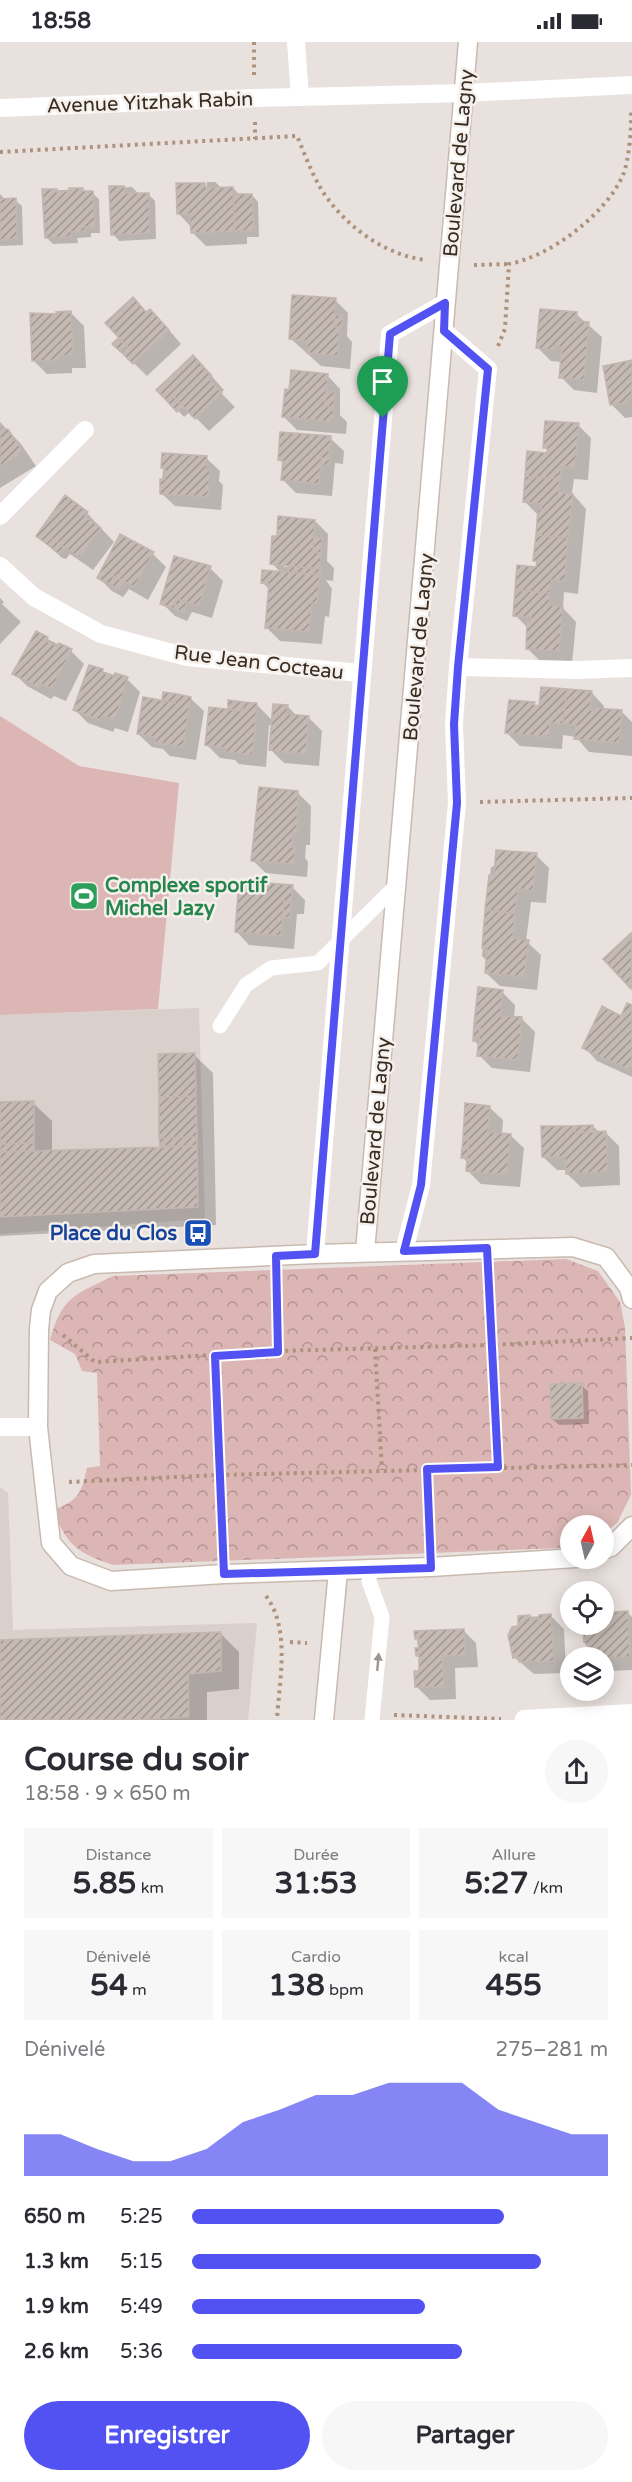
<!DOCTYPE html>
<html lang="fr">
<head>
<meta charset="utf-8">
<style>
	body { margin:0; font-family:"Varela Round",sans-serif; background:#f7f7f7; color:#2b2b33; height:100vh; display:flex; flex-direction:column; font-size:22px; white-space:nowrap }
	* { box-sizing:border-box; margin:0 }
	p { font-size:20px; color:#7c7c81 }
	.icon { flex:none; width:33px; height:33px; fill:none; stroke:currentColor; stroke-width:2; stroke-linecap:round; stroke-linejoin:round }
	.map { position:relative; height:1678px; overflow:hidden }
	.details { display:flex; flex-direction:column; background:#fff; flex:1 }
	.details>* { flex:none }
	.needle { width:39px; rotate:8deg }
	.controls { position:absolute; left:560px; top:1473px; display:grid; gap:12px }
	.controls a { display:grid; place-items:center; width:54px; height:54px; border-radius:50%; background:#fff; box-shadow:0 3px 15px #0003; font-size:30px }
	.pin { position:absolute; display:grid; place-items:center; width:51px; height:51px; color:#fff; margin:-62px -26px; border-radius:50% 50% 50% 0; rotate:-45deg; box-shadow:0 0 6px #0007 }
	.pin .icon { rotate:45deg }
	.round { display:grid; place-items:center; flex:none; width:63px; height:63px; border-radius:32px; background:#f7f7f7 }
	.head { display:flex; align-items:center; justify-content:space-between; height:102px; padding:0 24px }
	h1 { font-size:33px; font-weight:800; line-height:45px }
	.figures { display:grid; grid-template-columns:repeat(3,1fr); gap:9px; height:102px; padding:6px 24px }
	.figures div { display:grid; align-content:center; border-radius:0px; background:#f7f7f7; text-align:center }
	.figures b { font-size:30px; font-weight:800 }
	.figures small { font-size:16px; font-weight:400 }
	.figures p { font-size:16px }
	.chart { height:168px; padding:12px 24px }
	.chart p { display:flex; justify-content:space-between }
	.chart svg { width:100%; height:108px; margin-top:6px; fill:#5252f2; opacity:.7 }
	.cta { display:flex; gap:12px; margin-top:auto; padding:12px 24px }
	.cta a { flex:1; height:69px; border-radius:36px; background:#5252f2; color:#fff; font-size:24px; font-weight:800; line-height:69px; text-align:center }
	.cta a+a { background:#f7f7f7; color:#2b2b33 }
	ul { padding:0 24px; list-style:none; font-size:20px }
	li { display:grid; grid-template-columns:96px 72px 1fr; align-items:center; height:45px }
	li i { height:15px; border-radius:8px; background:#5252f2 }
	.status { display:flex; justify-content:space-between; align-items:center; height:42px; padding:0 30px; background:#fff; direction:ltr }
	.status svg { height:16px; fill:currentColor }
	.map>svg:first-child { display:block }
</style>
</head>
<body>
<div class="status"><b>18:58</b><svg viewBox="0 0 49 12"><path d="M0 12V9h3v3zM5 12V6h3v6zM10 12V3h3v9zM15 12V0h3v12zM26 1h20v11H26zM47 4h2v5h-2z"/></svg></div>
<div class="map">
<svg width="632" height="1678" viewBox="0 0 632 1678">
	<defs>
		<pattern id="park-crowns" width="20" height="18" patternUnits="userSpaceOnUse" patternTransform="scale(1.5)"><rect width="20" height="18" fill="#dbb6b5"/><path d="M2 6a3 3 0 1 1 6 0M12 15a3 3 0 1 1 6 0" fill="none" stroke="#b39493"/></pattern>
		<pattern id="building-hatch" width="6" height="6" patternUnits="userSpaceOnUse" patternTransform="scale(1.5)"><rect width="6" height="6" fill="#c4b9b3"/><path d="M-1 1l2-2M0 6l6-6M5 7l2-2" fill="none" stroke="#a09791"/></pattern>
	</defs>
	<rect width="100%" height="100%" fill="#e9e1dd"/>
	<path fill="#d9cfcb" d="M199 966 205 1177 0 1192V973Z
		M0 1445 8 1451 13 1588 257 1581 248 1678H0Z"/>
	<path fill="#dbb6b5" d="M0 674 79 724 179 741 158 967 0 973Z"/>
	<path fill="url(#park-crowns)" d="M566 1217 598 1229 620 1260 625 1285 631 1453 617 1481 603 1492V1484H570V1504L563 1506 113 1523C78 1511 67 1504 53 1468 79 1458 81 1452 87 1426L100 1424 97 1331 82 1329 75 1312 50 1298C62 1255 74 1253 113 1234Z"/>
	<path fill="#0003" fill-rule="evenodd" d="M207 140H215L223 147 233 146 240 153H252L258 160 259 195H247V202L206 204 193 191 192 186 179 172 205 142 207 145Z
		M132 145 138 151 148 152 155 159 156 197 119 199 113 192 111 146Z
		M83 147 86 151H92L99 157 100 191H91V195L77 196 78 201 53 202 46 195 44 149Z
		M0 152 5 157 15 158 22 164 23 203 0 204Z
		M335 258 348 271 347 294 352 300 350 327 321 324 290 296Z
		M71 271 84 284 86 326H72V331L47 332 34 319 58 274Z
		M147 272 164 282 181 302 147 334 114 302 132 311Z
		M576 272 602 295 597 351 574 348 561 335 562 320 551 319 538 306Z
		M632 320V375L625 376 612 363Z
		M206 328 224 348 221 351 235 365 209 389 190 370 184 375 159 348Z
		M327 333 340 347V373L347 380 346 392 297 388 284 375 291 349Z
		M0 380 21 402 36 424 0 446Z
		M578 383 591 396 588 438 574 437 572 451 586 467 578 552 564 550 563 566 576 580 572 622 540 619 527 606 528 586 515 573 538 521 535 518 538 473 525 460 548 413V409L545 405Z
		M330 396 344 409 343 422 335 421 332 454 296 451 283 438 284 422 280 418Z
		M206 416 220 429 219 439 223 443 221 468 175 464 161 451 163 428H165L163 426Z
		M87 471 114 500 93 528 70 512 66 517 62 516 38 494Z
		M315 479 328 492 327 519 334 526 333 539 326 538 332 547 329 575 325 574 322 602 280 599 266 585 270 548 262 540 281 531 272 521 278 496ZM284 522H290V525H284Z
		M153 512 166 525 148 558 129 547 123 555 112 549 99 536Z
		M210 526 223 539 212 576 192 570 187 579 175 574 162 561Z
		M0 556 4 560 2 562 21 580 0 602Z
		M36 591 71 609 84 622 66 659 54 654 51 657 27 644 14 631Z
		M90 625 127 637 140 650 128 690 115 686 113 690 88 681 75 668Z
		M591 650 604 664V668L621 669 632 680V714L589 710 576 695 563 693 562 707 520 704 507 691 534 662 537 665Z
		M190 656 204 669 196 718 170 714 163 707 152 705 138 692 166 661 163 658Z
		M230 660 257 663 273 679 287 664 297 674 308 675 322 689 319 724 284 721 270 707 272 683H269L266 725 239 722 235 718 220 716 207 703 229 669Z
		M297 750 311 764 310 803H306L305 816 308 820 307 835 266 831 252 818Z
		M536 813 549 826 546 861 531 860 526 899 541 913 537 948 500 944 486 931 487 919 482 914 491 825Z
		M292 845 305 858 304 872H297L294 907 249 903 236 889Z
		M631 894 632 895V945L606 917Z
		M502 950 515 963 514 976 522 977 535 990 530 1030 492 1026 479 1013 480 1004 474 999Z
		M632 965V1035L597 1019 584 1005 622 976Z
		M159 1013H194L213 1031 216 1183 0 1194V1062L33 1061 52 1079V1110L161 1106Z
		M466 1063 489 1065 503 1078 502 1092 510 1093 524 1106 520 1145 481 1142 468 1129V1121L462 1115Z
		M593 1084 600 1091H606L619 1104 620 1143 581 1145 567 1132V1128H557L543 1115Z
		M581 1343 588 1349 589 1382 559 1383 552 1377Z
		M627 1570 632 1575V1628L610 1629 603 1624V1616H595L591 1612 590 1607 586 1602 585 1592 603 1582V1571Z
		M551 1574 564 1587 566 1631 534 1632 514 1615V1607L510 1602V1591L520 1585V1575Z
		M463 1588 476 1601 478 1625 455 1626 456 1657 430 1658 417 1645 421 1631 416 1590Z
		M220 1591 239 1610V1647L207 1650V1678H0V1599Z"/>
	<path fill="url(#building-hatch)" stroke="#c3b6b0" stroke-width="1.5" d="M176 141H205L206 146 233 145 235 189 191 191 190 172H177Z
		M109 144H124L125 151H149L150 191 111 193Z
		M69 146H83V149H93L95 185H85V189L71 190 72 195 45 196 42 147H57V150L69 149Z
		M233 152H252L254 189H235Z
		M16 156 17 197 0 198V157Z
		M292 253 336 256 334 285H339L338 314 307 311V299L289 297Z
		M133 255 146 270 150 267 169 288 133 322 122 311 128 305 105 281Z
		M540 267 577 270 576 279 589 280 584 338 559 336 562 305 555 304 554 308 536 306Z
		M71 269 73 313 59 314 60 318 32 319 30 271 57 272 56 270Z
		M335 273H343L342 285H334Z
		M118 296 128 305 122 311 112 302Z
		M193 313 212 334 209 337 222 351 195 377 173 354 167 359 156 348Z
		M632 318V355L627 356 628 361 610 363 603 324Z
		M291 328 328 332 325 364 334 365 333 380 282 375 285 347 289 348Z
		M326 350H335L334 365 325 364Z
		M173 354 183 364 177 370 167 359Z
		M545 379 579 381 575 425H561L560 437 525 434 527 409 547 411V406H543Z
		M0 382 4 388 8 387 23 410 0 425Z
		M280 390 331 394 330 409H322L319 442 281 438 283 419 278 418Z
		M322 409H330L329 424 321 423Z
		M162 411 207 414 206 428H210L208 455 160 452V437L165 438V427L161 426Z
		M525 434 560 437 559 450 573 452 568 496 536 493 538 466 541 467 542 462 523 460Z
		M65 453 88 470 85 474 101 486 79 516 53 497 48 503 36 494Z
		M278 474 315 478 313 510 321 511 320 527 270 522 272 494H277Z
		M120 492 154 510 134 545 114 534 110 543 97 536Z
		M536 493 568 496 565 539 551 538 550 551 515 548 517 523 536 525 537 519H533Z
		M314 496H322L321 511 313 510Z
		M53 497 64 505 59 512 48 503Z
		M174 514 211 524 199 564 177 557 174 567 160 562Z
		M289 524 320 527V533L288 530Z
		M262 528 320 533 317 562 312 561 309 590 265 586 269 542 261 541Z
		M114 534 124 540 119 547 110 543Z
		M515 548 550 551 549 563 563 565 559 609 526 607 527 580H531V575L513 574Z
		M177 557 187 560 184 570 174 567Z
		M36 589 48 595 46 599 57 604 59 601 72 607 52 647 40 641 38 645 12 632Z
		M89 623 103 627 102 631 114 634 115 631 128 635 115 678 102 674 100 678 73 668Z
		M541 645 567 647 563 682 550 681 549 695 505 691 509 658 535 660 534 663 539 664Z
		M567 647 592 649 590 668 595 669V666L622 668 619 701 574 697 576 683 563 682Z
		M163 650 177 652 175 661 162 658Z
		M177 652 191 655 183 705 155 701 156 695 137 692 143 655 175 661Z
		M228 658 243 660 242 669 228 667Z
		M243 660 257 661 253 713 225 710V706L205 703 209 665 242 669Z
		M273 662 288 663 287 672 309 674 306 712 269 708Z
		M259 745 298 749 297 791H293L292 805H296L294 822 251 819Z
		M496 808 537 811 533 849 518 847 515 872 485 868 489 833H494Z
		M239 839 293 843 291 859H284L281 894 235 890Z
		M284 859H291L290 876 283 875Z
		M485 868 515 872 513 896 529 898 524 935 485 931 487 906H482Z
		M631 891 632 893 631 947 603 917Z
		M478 945 503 948 500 974 522 975 518 1018 477 1014 480 983 474 982Z
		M627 961 632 963V1023L629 1028 582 1006 602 964 621 974Z
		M474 982 480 983 479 999H473Z
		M195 1011 196 1054 159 1055 158 1012Z
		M196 1054 197 1095 159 1096V1055Z
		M34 1059V1101L0 1102V1060Z
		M465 1061 490 1064 488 1090 511 1092 507 1133 466 1129 469 1098 463 1097Z
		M593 1083 594 1090 576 1091 574 1084Z
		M541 1084H574L576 1091 606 1089 608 1130 566 1132 565 1115H542Z
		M197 1095V1104H160L159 1096Z
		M463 1097 469 1098 467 1116H461Z
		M34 1101V1109L0 1110V1102Z
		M197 1104 198 1165 0 1175V1110Z
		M582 1341 583 1376 551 1377 550 1342Z
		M628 1569 630 1615 595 1616V1612H589V1605L584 1600 583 1591 588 1582H603V1570H606L607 1574H614V1570Z
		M551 1572 554 1619 519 1620 518 1615 513 1616 508 1593 512 1585 518 1584V1574L530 1573V1577H539V1573Z
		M464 1587 465 1613 442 1614 444 1645H415L414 1629H419V1614H416L415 1606H419V1596L415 1597 414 1589Z
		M221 1590V1629L188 1632 189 1675 131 1678H0V1598Z"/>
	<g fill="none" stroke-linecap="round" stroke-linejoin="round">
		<g stroke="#c9bab0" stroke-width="21">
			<path id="secondary" d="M365 1210 468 0
				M603 1508 611 1505 632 1484
				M576 1516 431 1525 224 1532 111 1539 71 1524 51 1501 38 1385 39 1287 41 1268 48 1249 68 1231 94 1222 315 1212 573 1205 606 1215 629 1246 632 1257
				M324 1678 338 1529"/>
		</g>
		<path stroke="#ad927d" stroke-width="4" stroke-dasharray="3 4.5" stroke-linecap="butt" d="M254 0V33
			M255 80V97
			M0 110 297 94C307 117 315 142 331 161 354 190 388 213 425 218
			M474 223 509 222
			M498 304 505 287 509 222C551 214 606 172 623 133 629 119 632 83 631 68
			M480 760 632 756
			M488 1231 498 1425
			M276 1238 278 1309
			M63 1293 95 1320 278 1309 491 1303 632 1296
			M375 1307 382 1428
			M215 1314 222 1508
			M427 1427 430 1501
			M69 1440 219 1433 632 1423
			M266 1554C291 1587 279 1640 277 1678
			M290 1600 307 1601
			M394 1673 501 1677"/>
		<path stroke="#fff" stroke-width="15" d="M220 984 246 943 271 926 318 921 396 844
			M370 1527 369 1539 382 1575 372 1678"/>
		<path stroke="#fff" stroke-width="18" d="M296 0 300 55
			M0 66 255 56 465 51
			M0 474 85 388
			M0 524 34 555 101 592 187 615 361 631
			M458 625 577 628 632 626
			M404 1209 421 1143 457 761 454 682 458 625 488 327 444 289
			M315 1212 390 292 445 261
			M524 1677 632 1671"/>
		<path stroke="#fff" stroke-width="18" d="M465 51 632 43
			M0 1385H38"/>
		<use href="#secondary" stroke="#fff" stroke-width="18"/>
	</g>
	<defs><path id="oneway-solid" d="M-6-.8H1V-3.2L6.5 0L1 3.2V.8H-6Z" transform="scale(1.5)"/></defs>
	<use fill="#9c958f" href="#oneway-solid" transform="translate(378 1620) rotate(-85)"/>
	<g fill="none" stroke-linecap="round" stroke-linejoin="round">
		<g stroke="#fff" stroke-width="12">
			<path id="route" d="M445 261 444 289 488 327 458 625 454 682 457 761 421 1143 404 1209 487 1206 498 1425 427 1427 431 1526 224 1532 215 1314 278 1310 276 1214 315 1212 390 292Z"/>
		</g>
		<use href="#route" stroke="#5252f2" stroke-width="8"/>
	</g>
	<defs>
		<g id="stadium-square" transform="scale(1.5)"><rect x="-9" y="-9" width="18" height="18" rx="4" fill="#2e9e5b" stroke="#f6f0ed"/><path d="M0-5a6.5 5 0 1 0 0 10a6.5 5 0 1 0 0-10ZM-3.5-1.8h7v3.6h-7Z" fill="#fff"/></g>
		<g id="bus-square" transform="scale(1.5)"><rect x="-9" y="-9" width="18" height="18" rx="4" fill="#1a4fb4" stroke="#f6f0ed"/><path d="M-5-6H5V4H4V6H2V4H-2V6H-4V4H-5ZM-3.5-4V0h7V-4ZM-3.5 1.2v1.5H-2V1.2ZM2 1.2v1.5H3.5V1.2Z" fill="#fff"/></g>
	</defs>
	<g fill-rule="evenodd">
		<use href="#stadium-square" x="84" y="854"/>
		<use href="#bus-square" x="198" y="1191"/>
	</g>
	<g text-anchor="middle" stroke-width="5" stroke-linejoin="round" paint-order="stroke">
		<g font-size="20" fill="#382b1f" stroke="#f6f0ed">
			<text transform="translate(150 60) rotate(-2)" y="7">Avenue Yitzhak Rabin</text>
			<text transform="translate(458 121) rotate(-85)" y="7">Boulevard de Lagny</text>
			<text transform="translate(418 605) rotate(-85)" y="7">Boulevard de Lagny</text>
			<text transform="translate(259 620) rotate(7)" y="7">Rue Jean Cocteau</text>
			<text transform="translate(375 1089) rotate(-85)" y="7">Boulevard de Lagny</text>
		</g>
		<g font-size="20" font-weight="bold" fill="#27864d" stroke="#f6f0ed" text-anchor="start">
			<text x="105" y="850">Complexe sportif<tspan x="105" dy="23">Michel Jazy</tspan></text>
		</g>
		<g font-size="20" font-weight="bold" fill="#164399" stroke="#f6f0ed" text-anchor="end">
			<text x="177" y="1198">Place du Clos</text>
		</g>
	</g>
</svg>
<div class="controls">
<a><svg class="needle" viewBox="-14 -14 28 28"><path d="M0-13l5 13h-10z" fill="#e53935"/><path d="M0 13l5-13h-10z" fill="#7c7c81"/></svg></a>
<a><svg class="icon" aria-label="locate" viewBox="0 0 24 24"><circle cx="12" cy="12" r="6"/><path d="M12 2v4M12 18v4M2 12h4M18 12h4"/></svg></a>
<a><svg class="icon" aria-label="layers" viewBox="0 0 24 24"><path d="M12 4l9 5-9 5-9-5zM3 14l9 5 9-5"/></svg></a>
</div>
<div class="pin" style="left:383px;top:376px;background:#1e9e55"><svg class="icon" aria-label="arrive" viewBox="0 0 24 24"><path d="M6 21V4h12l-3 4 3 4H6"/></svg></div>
</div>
<section class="details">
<div class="head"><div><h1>Course du soir</h1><p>18:58 · 9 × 650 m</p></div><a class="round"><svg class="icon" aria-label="share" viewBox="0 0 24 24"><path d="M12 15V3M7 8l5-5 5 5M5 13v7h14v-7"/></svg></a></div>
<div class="figures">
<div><p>Distance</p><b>5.85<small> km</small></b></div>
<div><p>Durée</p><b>31:53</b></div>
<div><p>Allure</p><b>5:27<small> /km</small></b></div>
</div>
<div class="figures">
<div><p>Dénivelé</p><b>54<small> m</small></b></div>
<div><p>Cardio</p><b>138<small> bpm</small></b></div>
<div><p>kcal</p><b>455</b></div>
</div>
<div class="chart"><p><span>Dénivelé</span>275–281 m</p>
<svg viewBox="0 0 160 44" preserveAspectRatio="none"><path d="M0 44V27L10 27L20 33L30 38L40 38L50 33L60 22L70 17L80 11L90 11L100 6L110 6L120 6L130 17L140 22L150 27L160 27V44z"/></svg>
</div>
<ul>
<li><b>650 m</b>5:25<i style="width:75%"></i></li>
<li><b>1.3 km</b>5:15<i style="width:84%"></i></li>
<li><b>1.9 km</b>5:49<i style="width:56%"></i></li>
<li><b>2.6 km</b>5:36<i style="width:65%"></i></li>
</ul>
<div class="cta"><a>Enregistrer</a><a>Partager</a></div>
</section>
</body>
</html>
